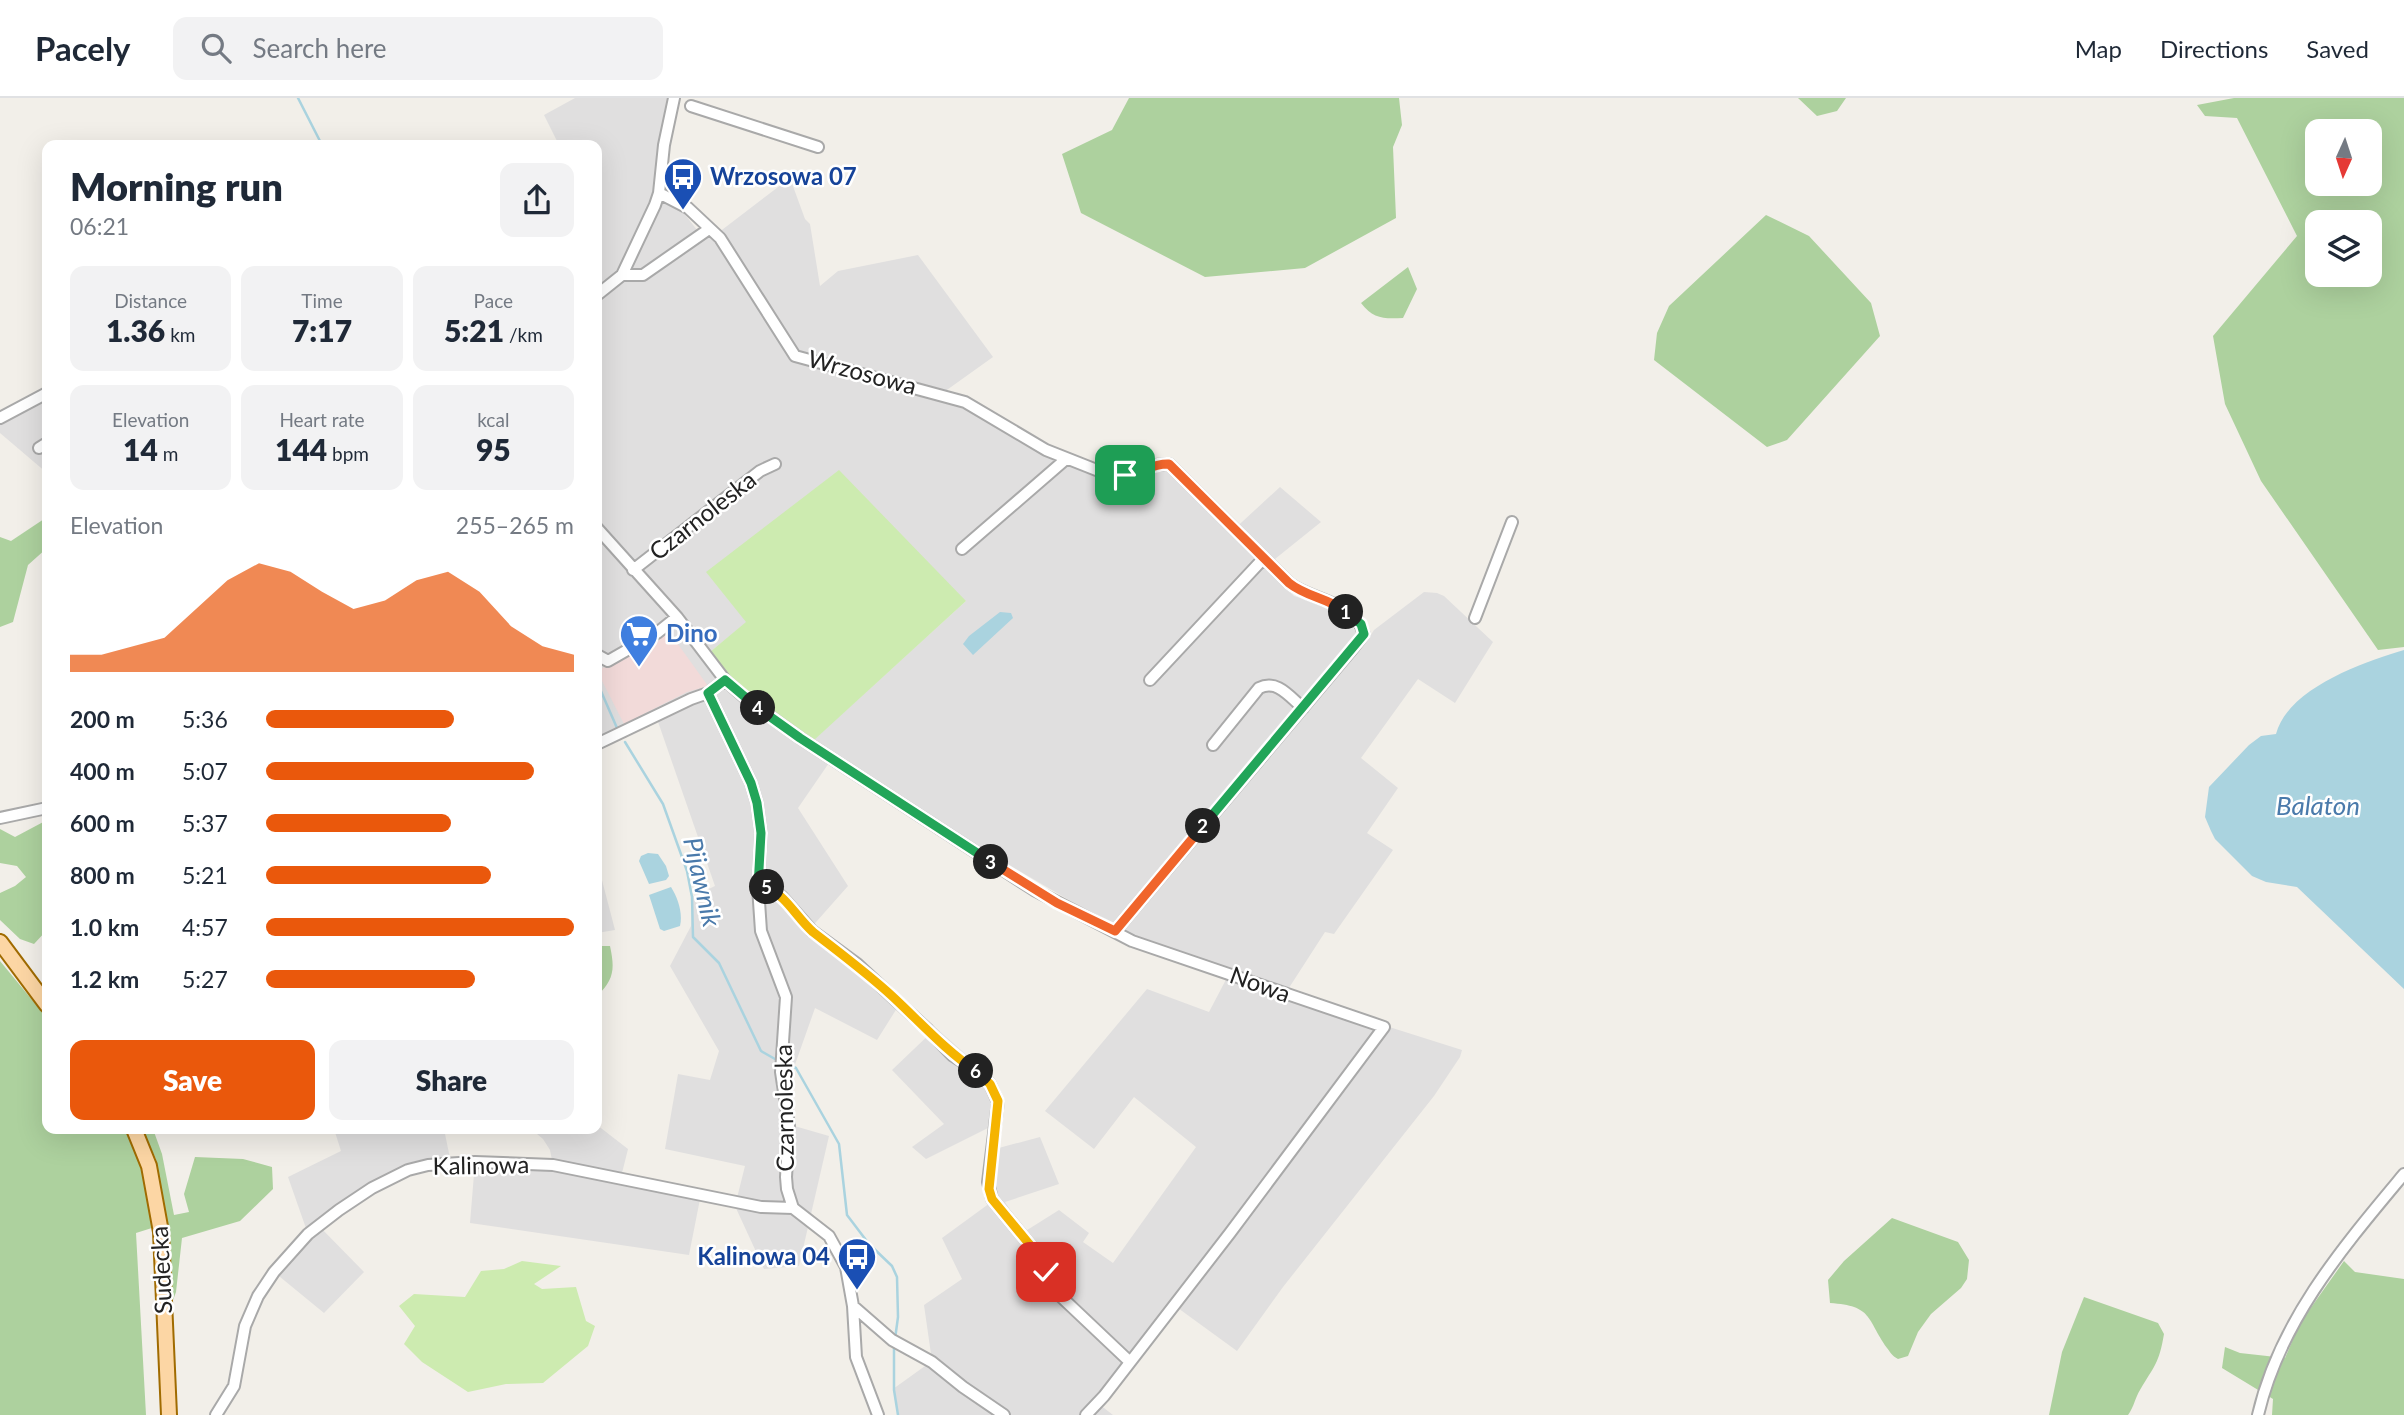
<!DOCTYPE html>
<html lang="en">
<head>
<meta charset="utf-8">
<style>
	body { margin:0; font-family:Lato,sans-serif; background:#f2f2f3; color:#1f2937; height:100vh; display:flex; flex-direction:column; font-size:26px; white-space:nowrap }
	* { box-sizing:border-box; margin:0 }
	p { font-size:23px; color:#747a83 }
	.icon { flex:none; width:38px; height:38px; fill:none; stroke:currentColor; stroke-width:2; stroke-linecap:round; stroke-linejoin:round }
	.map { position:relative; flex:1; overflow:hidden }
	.sheet { position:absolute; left:42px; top:42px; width:560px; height:994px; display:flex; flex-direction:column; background:#fff; border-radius:14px; box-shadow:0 7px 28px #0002 }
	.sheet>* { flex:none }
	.needle { width:46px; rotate:183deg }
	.tools { position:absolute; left:2305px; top:21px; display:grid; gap:14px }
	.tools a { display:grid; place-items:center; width:77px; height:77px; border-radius:14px; background:#fff; box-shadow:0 7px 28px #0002; font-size:35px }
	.pin { position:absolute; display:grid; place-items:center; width:60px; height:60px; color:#fff; margin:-30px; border-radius:14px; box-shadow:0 4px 10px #0006 }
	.km { position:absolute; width:35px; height:35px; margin:-18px; border-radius:50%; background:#222; color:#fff; font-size:19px; line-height:35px; text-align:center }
	.round { display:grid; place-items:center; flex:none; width:74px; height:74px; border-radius:14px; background:#f2f2f3 }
	.head { display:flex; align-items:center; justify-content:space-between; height:119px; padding:0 28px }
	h1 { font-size:38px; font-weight:800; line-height:52px }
	.metrics { display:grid; grid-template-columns:repeat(3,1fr); gap:10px; height:119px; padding:7px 28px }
	.metrics div { display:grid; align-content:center; border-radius:14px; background:#f2f2f3; text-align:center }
	.metrics b { font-size:30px; font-weight:800 }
	.metrics small { font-size:19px; font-weight:400 }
	.metrics p { font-size:19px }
	.chart { height:196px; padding:14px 28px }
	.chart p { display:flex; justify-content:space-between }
	.chart svg { width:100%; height:126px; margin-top:7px; fill:#ea580c; opacity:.7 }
	.primary-button { display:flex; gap:14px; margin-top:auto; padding:14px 28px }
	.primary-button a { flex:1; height:80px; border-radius:14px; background:#ea580c; color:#fff; font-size:28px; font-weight:800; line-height:80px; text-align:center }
	.primary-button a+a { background:#f2f2f3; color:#1f2937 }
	ul { padding:0 28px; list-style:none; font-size:23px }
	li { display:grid; grid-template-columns:112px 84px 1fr; align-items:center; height:52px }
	li i { height:18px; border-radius:9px; background:#ea580c }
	header { display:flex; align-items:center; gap:42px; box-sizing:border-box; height:98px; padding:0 35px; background:#fff; border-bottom:2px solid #e0e1e3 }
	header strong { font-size:33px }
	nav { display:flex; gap:38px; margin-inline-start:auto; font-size:24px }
	.search { width:490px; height:63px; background:#f2f2f3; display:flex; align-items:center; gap:18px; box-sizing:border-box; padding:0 24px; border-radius:14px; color:#747a83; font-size:26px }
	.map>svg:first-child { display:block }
</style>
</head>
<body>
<header>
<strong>Pacely</strong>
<div class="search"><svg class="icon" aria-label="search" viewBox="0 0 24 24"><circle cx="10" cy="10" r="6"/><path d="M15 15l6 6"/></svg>Search here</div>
<nav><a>Map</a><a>Directions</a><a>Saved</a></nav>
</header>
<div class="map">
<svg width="2404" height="1317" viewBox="0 0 2404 1317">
	<rect width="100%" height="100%" fill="#f2efe9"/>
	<path fill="#e0dfdf" d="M575 0H673L656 96 663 104 683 114 697 132 714 138 790 80 805 121 810 126 820 188 838 173 918 157 993 259 937 299 977 311 1018 338 1115 377 1158 371 1168 374 1230 435 1280 389 1321 424 1265 469 1294 498 1326 508 1356 533 1369 540 1374 532 1424 494 1437 495 1444 498 1493 544 1455 605 1418 581 1361 660 1398 690 1367 735 1393 752 1334 836 1325 834 1285 896 1462 952 1460 959 1434 998 1283 1189 1237 1253 1171 1205 1095 1303 1113 1317H899L893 1291 932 1263 924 1207 962 1181 942 1140 990 1105V1029L926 1061 912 1049 944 1026 892 972 936 930 979 968 1001 993 995 1051 1040 1039 1059 1086 1005 1104 1024 1134 1059 1112 1089 1135 1083 1144 1113 1165 1196 1049 1134 999 1094 1051 1045 1013 1147 891 1209 914 1231 872 1127 836 1009 767 810 645 966 503 707 474 747 524 710 554 729 583 831 662 798 710 848 788 809 832 899 907 877 942 815 910 786 992 791 1027 829 1038 799 1168 764 1171 735 1108 745 1068 665 1051 678 976 710 982 719 953 670 868 691 828 692 799 715 788 656 618 597 645V47H559L544 17Z
		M47 293V375L0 335V318Z
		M597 763 615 832 597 835Z
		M597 1027 628 1051 621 1079 701 1096 689 1157 470 1125 475 1064 553 1067 550 1052 543 1041 531 1031H597Z
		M334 1031H444L451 1065 408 1072 319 1128 364 1174 324 1215 274 1174 308 1136 288 1079 341 1053Z"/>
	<path fill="#f2dad9" d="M670 535 708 588 687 594 624 626 597 573Z"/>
	<path fill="#cdebb0" d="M839 372 966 503 813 643 782 623 729 581 710 554 746 524 706 474Z
		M522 1163 561 1168 534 1186 542 1191 576 1189 586 1223 595 1228 588 1248 543 1285 506 1286 468 1294 422 1264 404 1246 415 1228 399 1208 414 1196 465 1199 481 1173 504 1171Z"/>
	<path fill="#add19e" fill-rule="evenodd" d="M1129 0H1399L1402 27 1393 49 1396 120 1305 170 1205 179 1081 115 1062 56 1112 32Z
		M1798 0H1846L1837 13 1817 18Z
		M2234 0H2404V549L2378 552 2261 383 2225 306 2213 238 2297 138 2237 20 2205 18 2197 7ZM2317 33H2370V86H2317ZM2317 124H2370V177H2317Z
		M1766 117 1809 138 1871 205 1880 238 1787 342 1767 349 1654 262 1657 235 1669 208Z
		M1408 169 1417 191 1403 220C1384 221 1373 221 1361 205Z
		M47 419V450L28 467 13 524 0 529V439L11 443Z
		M47 722V832L34 846 20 841 0 822V795L15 788 26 779 17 768 0 765V731L15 739Z
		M597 848H610C615 871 614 882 597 898Z
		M0 863 47 920V1031H131L157 1096 155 1129 136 1135 146 1317H0Z
		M141 1031H153L162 1056 174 1117 189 1114 184 1096 195 1059 243 1061 272 1069 273 1091 240 1123 182 1140 176 1194 172 1205 166 1117 156 1061Z
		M1892 1120 1958 1144 1969 1162 1967 1181 1961 1190 1931 1216 1918 1234 1908 1258 1898 1261C1892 1258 1891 1255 1887 1250 1866 1220 1873 1208 1830 1205L1828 1182 1844 1163Z
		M2344 1163 2355 1174 2404 1181V1317H2272L2273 1301 2222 1270 2225 1249 2240 1255 2285 1260 2300 1225Z
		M2084 1199 2158 1225 2164 1236C2159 1266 2154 1268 2140 1292 2135 1300 2134 1309 2128 1317H2049L2062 1254Z"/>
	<path fill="#aad3df" d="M1000 514 1011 515 1013 520 973 557 963 546 969 538Z
		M2404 552V891L2297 789 2266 784 2252 778 2215 741 2211 733 2205 719 2209 689 2249 647 2261 638 2276 636C2288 590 2364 564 2404 552Z
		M648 755 658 756 666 768 669 778 666 782 649 786 639 763 641 758Z
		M671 789C678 800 683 815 680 828L664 833 660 831 649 797Z"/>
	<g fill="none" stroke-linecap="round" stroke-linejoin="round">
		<path stroke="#aad3df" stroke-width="2.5" d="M298 0 322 47
			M597 584 617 630
			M625 644 663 706 687 773 692 799 693 839 719 865 761 953 775 961
			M786 966 796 970 839 1046 847 1117 869 1146 892 1168 897 1179 898 1219 895 1241
			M894 1247V1292L898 1317"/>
		<g stroke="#a9a9a9" stroke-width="14">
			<path id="minor" d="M691 8 818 49
				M659 95 688 110 720 140 795 258 965 304 1046 352 1099 373 1114 376H1135L1156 367 1169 366 1289 485C1312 503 1355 503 1364 536L1353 550 1115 833
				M622 177H643L709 131
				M597 197 622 177 655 107 659 95 664 47 674 0
				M0 320 47 295
				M39 350 47 345
				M597 430 677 519 725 582 750 604 800 640 1034 792 1132 843 1384 929 1230 1135 1104 1298 1086 1317
				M962 451 1066 361
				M633 472 760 373 775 366
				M1475 520 1512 424
				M597 557 608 563 657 535 677 519
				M1150 582 1263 461
				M708 595 751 685 757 705 761 735 758 789 761 833 786 899 781 974 789 1027 786 1079 787 1091 793 1110 829 1138 846 1169 853 1208 856 1259 878 1317
				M597 646 691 601 708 595 725 582
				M1213 647 1259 590C1277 581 1289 598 1303 610
				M0 720 47 710
				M758 789H770L782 799 812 833 857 866 928 932 952 957 977 973 990 986 998 1004 988 1084 992 1101 1030 1147 1056 1194 1130 1264
				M853 1208 892 1242 932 1264 963 1289 1004 1317
				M216 1317 234 1288 245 1228 258 1198 274 1174 308 1136 339 1112 372 1090 408 1072 428 1067 475 1064 553 1067 761 1109 793 1110
				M2258 1317C2280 1222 2344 1148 2404 1076"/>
		</g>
		<g stroke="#a06b00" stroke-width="18">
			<path id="major" d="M0 844 47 907
				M134 1031 149 1068 161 1134 169 1317"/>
		</g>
		<use href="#minor" stroke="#fff" stroke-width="10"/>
		<use href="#major" stroke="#fcd6a4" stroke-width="14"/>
	</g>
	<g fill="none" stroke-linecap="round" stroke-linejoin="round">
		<g stroke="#fff" stroke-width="14">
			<path id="split-1" d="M1125 377C1141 375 1153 365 1169 366L1289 485C1306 499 1329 500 1346 514"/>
		</g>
		<g stroke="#fff" stroke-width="14">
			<path id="split-2" d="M1203 728 1364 536 1361 526 1346 514"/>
		</g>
		<g stroke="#fff" stroke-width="14">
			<path id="split-3" d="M991 764 1057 805 1115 833 1203 728"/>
		</g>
		<g stroke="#fff" stroke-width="14">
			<path id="split-4" d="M758 610 800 640 991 764"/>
		</g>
		<g stroke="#fff" stroke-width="14">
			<path id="split-5" d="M758 610 725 582 708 595 751 685 757 705 761 735 758 789H767"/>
		</g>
		<g stroke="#fff" stroke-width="14">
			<path id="split-6" d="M767 789C787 799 797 820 813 834 840 855 867 875 892 898 920 924 945 952 976 973"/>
		</g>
		<g stroke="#fff" stroke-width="14">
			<path id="split-7" d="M976 973 990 986 998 1003 989 1091 992 1101 1030 1147 1046 1174"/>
		</g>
		<use href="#split-1" stroke="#f0652b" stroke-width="9"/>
		<use href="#split-2" stroke="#22a559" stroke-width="9"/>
		<use href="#split-3" stroke="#f0652b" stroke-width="9"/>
		<use href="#split-4" stroke="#22a559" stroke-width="9"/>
		<use href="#split-5" stroke="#22a559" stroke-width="9"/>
		<use href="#split-6" stroke="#f5b400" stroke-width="9"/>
		<use href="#split-7" stroke="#f5b400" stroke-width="9"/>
	</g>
	<defs>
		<g id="bus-pin" transform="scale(2.0125)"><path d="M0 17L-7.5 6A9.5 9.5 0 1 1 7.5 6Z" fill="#1a4fb4" stroke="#fff"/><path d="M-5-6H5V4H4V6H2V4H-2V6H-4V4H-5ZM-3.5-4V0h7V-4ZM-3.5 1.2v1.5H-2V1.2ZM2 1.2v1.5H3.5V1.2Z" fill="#fff"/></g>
		<g id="supermarket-pin" transform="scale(2.0125)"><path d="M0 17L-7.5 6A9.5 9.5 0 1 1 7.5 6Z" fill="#3f7fe0" stroke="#fff"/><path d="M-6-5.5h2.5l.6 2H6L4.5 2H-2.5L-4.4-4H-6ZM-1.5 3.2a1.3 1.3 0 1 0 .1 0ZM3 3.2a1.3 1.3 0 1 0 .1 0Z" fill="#fff"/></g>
	</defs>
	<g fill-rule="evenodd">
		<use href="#bus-pin" x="683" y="79"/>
		<use href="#supermarket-pin" x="639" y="536"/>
		<use href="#bus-pin" x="857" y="1159"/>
	</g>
	<g text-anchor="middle" stroke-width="5" stroke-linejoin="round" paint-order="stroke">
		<g font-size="24" font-weight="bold" fill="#164399" stroke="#fff" text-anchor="start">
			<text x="710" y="87">Wrzosowa 07</text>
			<text x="830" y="1167" text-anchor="end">Kalinowa 04</text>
		</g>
		<g font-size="24" fill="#222" stroke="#fff">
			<text transform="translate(862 275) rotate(15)" y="8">Wrzosowa</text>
			<text transform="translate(703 418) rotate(-38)" y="8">Czarnoleska</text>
			<text transform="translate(1260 887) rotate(20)" y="8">Nowa</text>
			<text transform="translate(785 1010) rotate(-91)" y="8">Czarnoleska</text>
			<text transform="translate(481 1068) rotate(-1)" y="8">Kalinowa</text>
			<text transform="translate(162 1172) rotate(-93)" y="8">Sudecka</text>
		</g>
		<g font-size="24" font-weight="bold" fill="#366cbe" stroke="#fff" text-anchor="start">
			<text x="666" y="544">Dino</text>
		</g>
		<g font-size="26" font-style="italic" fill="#4a7aab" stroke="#fff">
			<text x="2318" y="717">Balaton</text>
			<text transform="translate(702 784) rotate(77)" y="9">Pijawnik</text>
		</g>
	</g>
</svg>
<div class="tools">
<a><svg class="needle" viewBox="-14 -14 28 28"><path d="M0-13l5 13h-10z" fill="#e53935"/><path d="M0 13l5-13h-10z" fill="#747a83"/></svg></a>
<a><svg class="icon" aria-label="layers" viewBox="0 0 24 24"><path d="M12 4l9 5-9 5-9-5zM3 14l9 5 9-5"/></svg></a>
</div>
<div class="pin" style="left:1125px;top:377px;background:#1e9e55"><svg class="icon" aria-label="arrive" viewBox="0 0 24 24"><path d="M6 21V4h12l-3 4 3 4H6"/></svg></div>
<div class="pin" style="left:1046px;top:1174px;background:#d93025"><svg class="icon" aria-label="check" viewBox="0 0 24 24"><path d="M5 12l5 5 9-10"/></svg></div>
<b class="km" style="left:1346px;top:514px">1</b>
<b class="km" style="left:1203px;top:728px">2</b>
<b class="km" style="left:991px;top:764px">3</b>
<b class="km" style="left:758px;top:610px">4</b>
<b class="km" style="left:767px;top:789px">5</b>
<b class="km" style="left:976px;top:973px">6</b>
<section class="sheet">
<div class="head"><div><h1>Morning run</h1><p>06:21</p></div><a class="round"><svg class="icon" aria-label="share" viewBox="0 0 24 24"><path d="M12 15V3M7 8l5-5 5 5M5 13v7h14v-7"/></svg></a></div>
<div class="metrics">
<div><p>Distance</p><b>1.36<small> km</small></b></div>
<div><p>Time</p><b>7:17</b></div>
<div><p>Pace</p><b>5:21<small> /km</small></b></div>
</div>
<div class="metrics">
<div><p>Elevation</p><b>14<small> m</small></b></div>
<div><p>Heart rate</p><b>144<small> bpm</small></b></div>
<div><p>kcal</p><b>95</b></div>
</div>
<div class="chart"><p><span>Elevation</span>255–265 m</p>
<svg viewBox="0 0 160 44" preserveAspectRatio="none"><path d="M0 44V38L10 38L20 35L30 32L40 22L50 12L60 6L70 9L80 16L90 22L100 19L110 12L120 9L130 16L140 28L150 35L160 38V44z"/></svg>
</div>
<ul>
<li><b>200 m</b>5:36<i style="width:61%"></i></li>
<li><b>400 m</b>5:07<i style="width:87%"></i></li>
<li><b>600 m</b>5:37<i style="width:60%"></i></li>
<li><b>800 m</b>5:21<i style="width:73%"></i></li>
<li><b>1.0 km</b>4:57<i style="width:100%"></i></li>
<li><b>1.2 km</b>5:27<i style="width:68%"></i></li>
</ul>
<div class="primary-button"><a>Save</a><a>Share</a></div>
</section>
</div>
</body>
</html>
